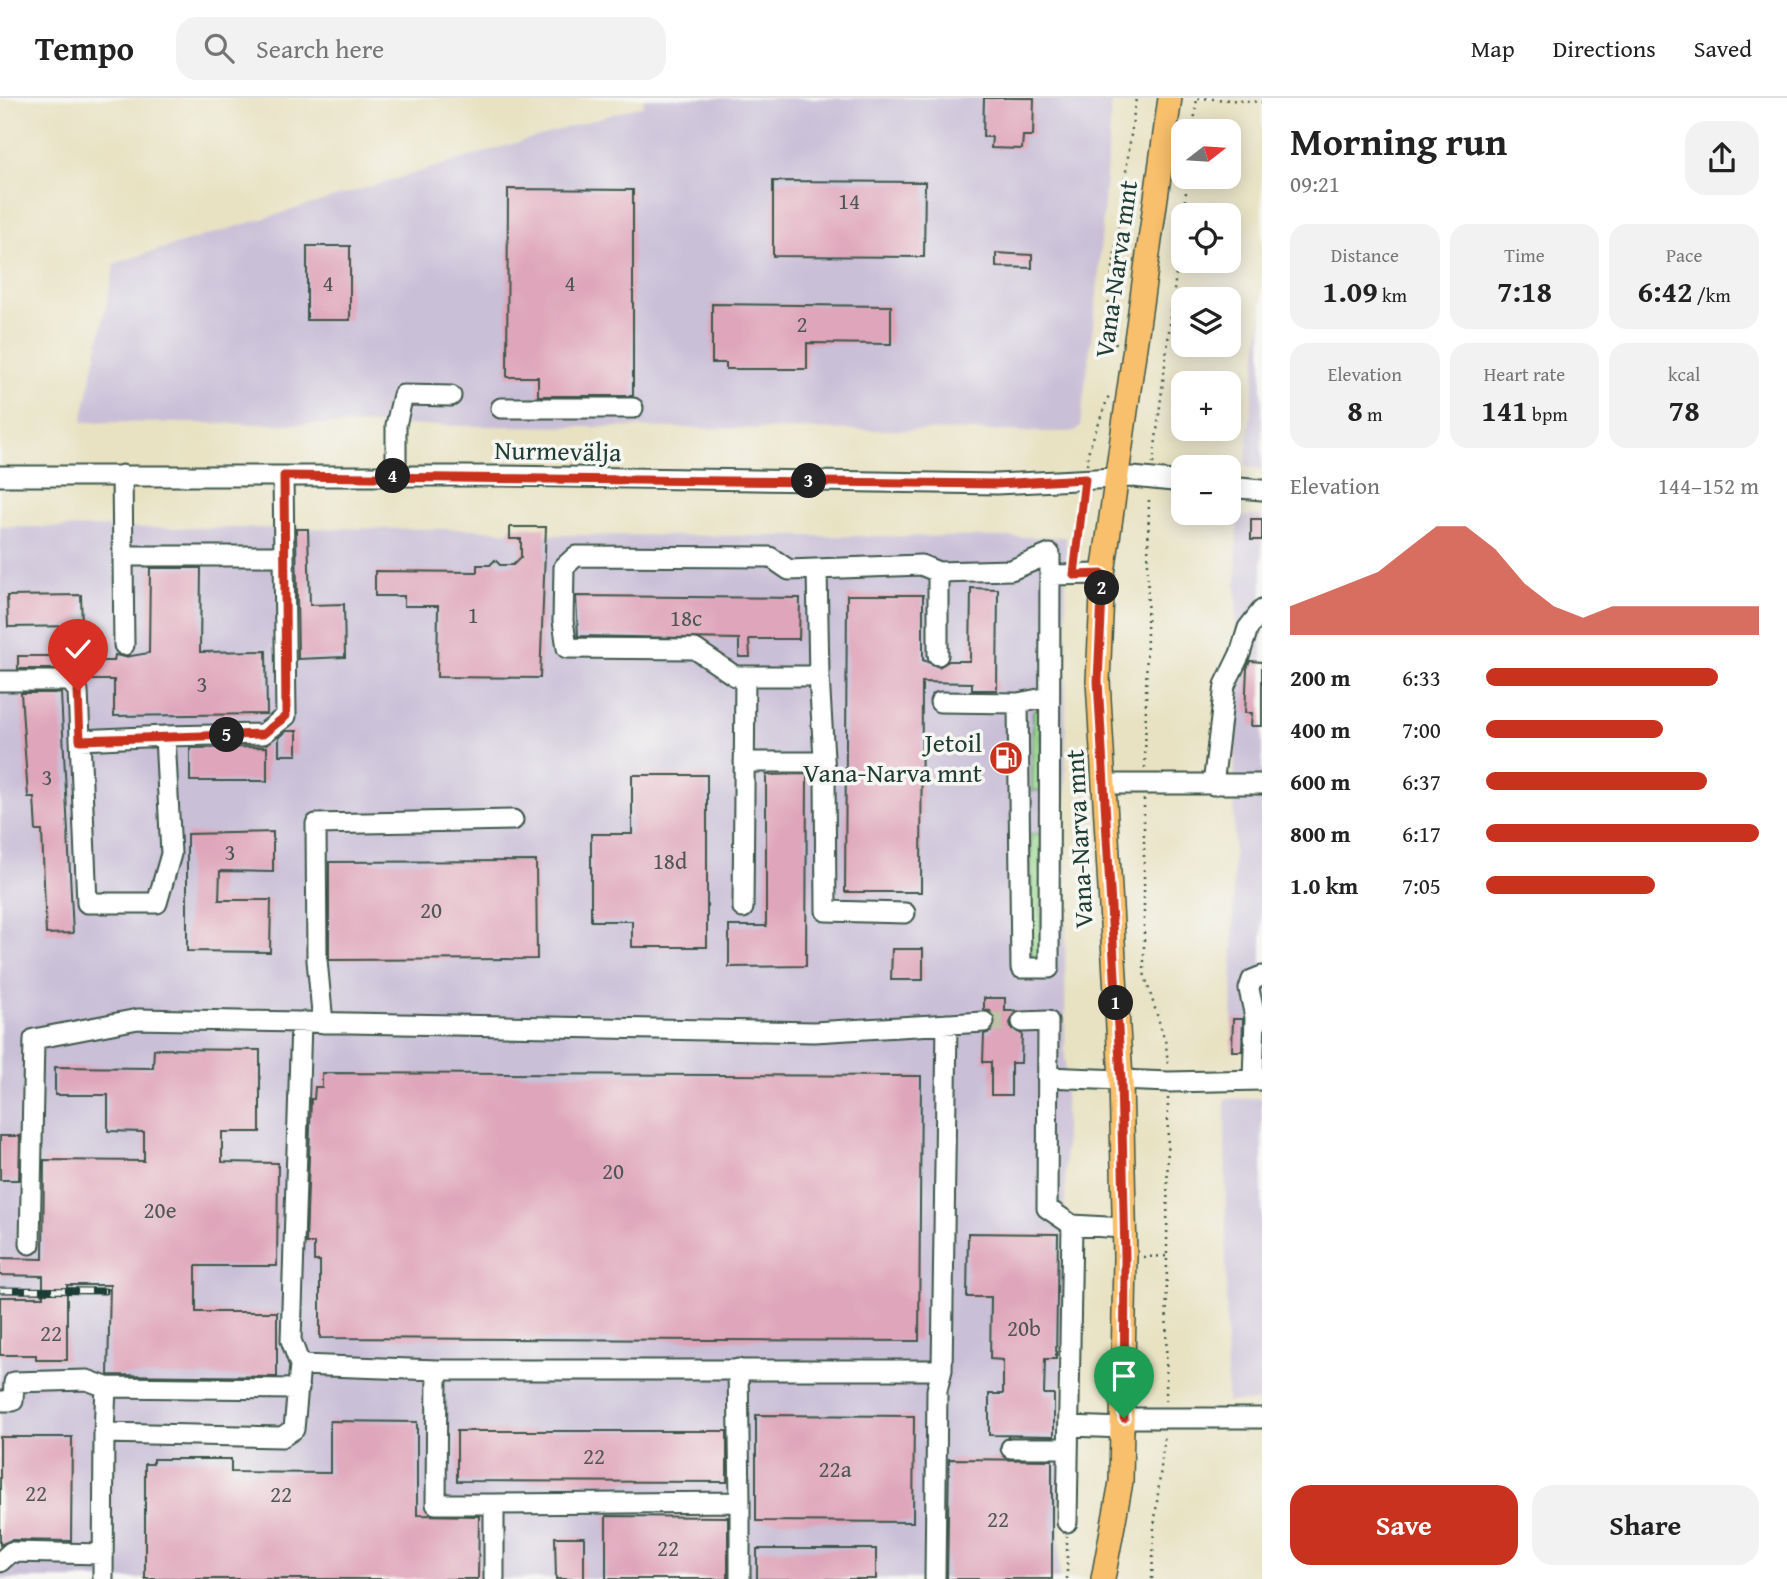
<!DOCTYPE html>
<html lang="en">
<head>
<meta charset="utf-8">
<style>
	body { margin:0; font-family:"Gentium Book Plus",serif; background:#f2f2f2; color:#222; height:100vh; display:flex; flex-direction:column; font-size:26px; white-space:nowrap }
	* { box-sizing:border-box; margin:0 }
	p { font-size:23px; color:#767676 }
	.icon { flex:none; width:38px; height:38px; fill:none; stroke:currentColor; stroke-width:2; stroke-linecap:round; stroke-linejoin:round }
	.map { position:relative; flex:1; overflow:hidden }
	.sheet { display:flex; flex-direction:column; background:#fff; width:525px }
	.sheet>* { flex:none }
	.needle { width:46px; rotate:73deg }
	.tools { position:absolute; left:1171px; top:21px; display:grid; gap:14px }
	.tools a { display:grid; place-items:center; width:70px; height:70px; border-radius:14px; background:#fff; box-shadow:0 4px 18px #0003; font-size:35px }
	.pin { position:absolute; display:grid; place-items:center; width:60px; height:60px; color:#fff; margin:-72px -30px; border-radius:50% 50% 50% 0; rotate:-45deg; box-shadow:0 0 7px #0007 }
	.pin .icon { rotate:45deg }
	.km { position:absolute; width:35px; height:35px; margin:-18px; border-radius:50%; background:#222; color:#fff; font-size:19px; line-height:35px; text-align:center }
	.round { display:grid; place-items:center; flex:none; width:74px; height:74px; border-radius:21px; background:#f2f2f2 }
	.head { display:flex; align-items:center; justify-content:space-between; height:119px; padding:0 28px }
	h1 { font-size:38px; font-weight:700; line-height:52px }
	.metrics { display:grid; grid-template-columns:repeat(3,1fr); gap:10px; height:119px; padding:7px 28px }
	.metrics div { display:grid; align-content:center; border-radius:18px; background:#f2f2f2; text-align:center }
	.metrics b { font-size:30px; font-weight:700 }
	.metrics small { font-size:19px; font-weight:400 }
	.metrics p { font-size:19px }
	.chart { height:196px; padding:14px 28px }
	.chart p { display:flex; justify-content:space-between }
	.chart svg { width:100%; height:126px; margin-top:7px; fill:#c8321e; opacity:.7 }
	.cta { display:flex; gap:14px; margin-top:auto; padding:14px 28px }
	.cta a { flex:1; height:80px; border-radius:21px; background:#c8321e; color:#fff; font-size:28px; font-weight:700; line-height:80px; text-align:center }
	.cta a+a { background:#f2f2f2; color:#222 }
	ul { padding:0 28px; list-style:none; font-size:23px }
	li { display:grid; grid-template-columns:112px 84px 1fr; align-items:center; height:52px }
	li i { height:18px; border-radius:9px; background:#c8321e }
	header { display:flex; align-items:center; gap:42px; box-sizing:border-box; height:98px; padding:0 35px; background:#fff; border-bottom:2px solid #e0e0e0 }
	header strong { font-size:33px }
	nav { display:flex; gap:38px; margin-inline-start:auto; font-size:24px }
	.search { width:490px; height:63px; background:#f2f2f2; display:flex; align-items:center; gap:18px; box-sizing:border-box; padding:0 24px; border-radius:21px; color:#767676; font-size:26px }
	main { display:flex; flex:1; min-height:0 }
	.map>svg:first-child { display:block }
</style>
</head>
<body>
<header>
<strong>Tempo</strong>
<div class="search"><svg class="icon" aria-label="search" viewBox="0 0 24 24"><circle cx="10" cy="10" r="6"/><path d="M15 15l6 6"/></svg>Search here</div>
<nav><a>Map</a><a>Directions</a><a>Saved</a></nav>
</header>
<main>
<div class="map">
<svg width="1262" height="1481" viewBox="0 0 1262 1481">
	<rect width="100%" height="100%" fill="#f6f6f2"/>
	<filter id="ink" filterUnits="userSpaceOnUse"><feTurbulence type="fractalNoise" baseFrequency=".0143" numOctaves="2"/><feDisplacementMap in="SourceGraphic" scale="14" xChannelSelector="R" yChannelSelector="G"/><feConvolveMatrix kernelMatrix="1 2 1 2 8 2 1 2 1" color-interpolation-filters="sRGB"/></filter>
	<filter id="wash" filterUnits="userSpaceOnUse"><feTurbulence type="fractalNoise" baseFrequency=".00686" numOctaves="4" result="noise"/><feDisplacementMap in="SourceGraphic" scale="28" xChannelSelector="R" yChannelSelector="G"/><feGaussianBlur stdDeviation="1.57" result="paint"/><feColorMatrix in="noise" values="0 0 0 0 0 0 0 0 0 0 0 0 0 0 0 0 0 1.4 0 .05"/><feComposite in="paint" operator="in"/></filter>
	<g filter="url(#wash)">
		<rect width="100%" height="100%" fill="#e8e2c2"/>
		<path fill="#c9bfd7" d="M644 0H1112L1097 197 1080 328 1075 334 82 324 115 165 643 7Z
			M1262 213V371L1245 369Z
			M1237 418H1262V954L1232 953Z
			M0 429 474 431 551 437 1066 439 1065 1088 1059 1481H0Z
			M1262 1000V1304H1227L1225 1001Z"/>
		<path fill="#99d88e" stroke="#5c8a61" stroke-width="2" d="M1040 609 1042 692 1032 693 1033 613Z
			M1031 736H1042L1041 857 1036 860 1031 857Z"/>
		<g id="blocks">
			<path fill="#dfa5ba" d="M984 0H1034L1033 38H1023L1022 51 991 50 992 39H983Z
				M773 83 925 84 924 159 773 158Z
				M508 91 633 92V298H538V279H507Z
				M307 148H350V222H307Z
				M996 155 1032 157V170L996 169Z
				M712 206 891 208V246L807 245V271H726V265H712Z
				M1251 421H1262V442H1251Z
				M510 429H546L540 580 437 579 438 508H404V498H375V473L477 474V467H490L495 462 500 467H513L521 459V441H510Z
				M296 431H308L310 507 344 506 345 559 298 561Z
				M150 470H201L200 554 266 553 267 616 114 618V582H85L83 575 70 571H18V558H70V563H114L115 557 125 559 149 555Z
				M971 490 998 491 997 592H972V585L922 584 921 794H845L847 497H923V562L939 569 949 563H970Z
				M81 497 82 528 8 529 7 498Z
				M576 498 800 500 799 541H749L750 559H739V541L578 538Z
				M1250 563 1262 564V628H1251L1252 615H1245L1247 570Z
				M21 595H61L73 835 46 836 42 733H36L34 699H28Z
				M287 633H297V657H279V639Z
				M267 649V683H190V650Z
				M807 676 806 868 729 869V828H766V677Z
				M632 677H707V849H632V823H591V736H632Z
				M273 734V774L220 773 219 802H271L270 854 187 853V736Z
				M536 763 537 861 329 862V764Z
				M892 851H923V882H891Z
				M984 900H1005V913H1016L1010 925 1012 931 1022 936 1021 965H1011V997H991V964H983L984 936 991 934 996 923 990 913 984 912Z
				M1233 921H1243L1242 953H1232Z
				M154 951 260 952V1034H222V1064L278 1065 277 1168H196V1214H277V1279L108 1277 110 1187H67V1262H36V1257H0V1199H43V1178L0 1177V1160L43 1161 44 1062 144 1063V1034L108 1033V997H55V969L153 970Z
				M322 975 921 978 919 1243 320 1240V1163H314V1145H306L311 1001H314L315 989H322Z
				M0 1038H20L19 1082H0Z
				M968 1135 1058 1136 1056 1261H1045L1044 1296H1054V1338L989 1337V1296H1003V1262L990 1261 991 1199H967Z
				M756 1317 914 1318 913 1424 756 1423Z
				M330 1323 417 1324V1417L479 1418 478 1481H145V1366H153V1361H231V1374L330 1375Z
				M457 1333H727V1384L457 1383Z
				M0 1339H72L71 1443 11 1442 0 1447Z
				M949 1361 1052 1362V1481H947Z
				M606 1418 728 1419V1481H606Z
				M555 1439H584V1481H556Z
				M757 1451H876V1481H757Z"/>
		</g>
	</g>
	<g filter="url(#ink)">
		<use href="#blocks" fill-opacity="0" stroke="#3d5649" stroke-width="2"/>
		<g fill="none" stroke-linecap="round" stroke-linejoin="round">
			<path stroke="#c0c1a6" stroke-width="19" stroke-dasharray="19 10" stroke-linecap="butt" d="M984 924H1022"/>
			<g stroke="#3d5649" stroke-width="23">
				<path id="minor" d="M501 310H633
					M122 377 124 547
					M0 378H503L997 386 1133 379 1183 384
					M396 378V327L403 297 451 298
					M1228 389 1262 392
					M124 458H284L283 378
					M817 471 819 578H735L695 551 567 550 563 523 564 469 576 458 770 459 789 472 921 467 938 474
					M1050 477 1103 476
					M938 557V474L1011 472 1050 456C1050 594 1049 732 1049 870H1021L1018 605 1049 599
					M819 578 825 676 826 813 905 815
					M0 583H70L78 593 87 805H157L171 756 165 638 263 636 286 618 284 458
					M940 604 1018 605
					M80 642 165 638
					M744 664H824
					M1103 686H1262
					M1213 687 1225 587 1240 556 1248 530 1262 512
					M743 810 745 578
					M1255 919 1249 891 1252 882 1262 878
					M1022 924 1048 923 1047 1110 1072 1127 1124 1130
					M323 925 317 862 316 726 513 722
					M1047 979 1169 984 1262 982
					M1253 982 1255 919 1262 920
					M30 1146 34 941 138 921 814 934 984 924
					M300 1267 291 1242 301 924
					M738 1271 740 1404
					M437 1272 436 1406H494V1481
					M0 1303H13L14 1284 87 1282 106 1289
					M1124 1320H1262
					M1069 1328 1124 1330
					M104 1335 106 1289 299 1291
					M1011 1350H1068
					M494 1406 740 1404V1481
					M1067 1424 1072 1127
					M0 1464 11 1454 103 1456
					M103 1481 104 1335 282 1339 294 1331 300 1267 437 1272H942L947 926
					M935 1481 937 1292 942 1272"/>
			</g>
			<g stroke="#3d5649" stroke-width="26">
				<path id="major" d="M1103 1481 1121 1384 1125 1159 1121 982 1098 583 1103 476 1170 0"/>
			</g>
			<path stroke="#3d5649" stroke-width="2.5" stroke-dasharray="2 5" stroke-linecap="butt" d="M1198 0 1262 4
				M1193 33 1197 0
				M1183 117 1188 79
				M1120 119 1134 121
				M1116 246 1108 221 1109 198 1136 0
				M1153 366 1183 118
				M1087 367 1089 351 1109 297
				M1076 461 1083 398
				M1145 670 1149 397
				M1144 701V875L1166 946 1168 967
				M1143 1159 1168 1158
				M1166 1303 1168 999
				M1067 1481V1438
				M1152 1481 1154 1430 1165 1335"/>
			<use href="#minor" stroke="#fff" stroke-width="19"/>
			<use href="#major" stroke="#f8bf6c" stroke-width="23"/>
			<g stroke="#1f3d34" stroke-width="7">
				<path id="rail" d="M0 1192 105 1193"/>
			</g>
			<use href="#rail" stroke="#f6f6f2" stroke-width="4.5" stroke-dasharray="13" stroke-linecap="butt"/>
		</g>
	</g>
	<g fill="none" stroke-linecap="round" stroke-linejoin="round" filter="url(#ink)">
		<g stroke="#fff" stroke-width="14">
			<path id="route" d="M78 593 80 642 263 636 286 618 284 378 997 386 1085 381 1074 477 1103 476 1098 583 1121 982 1125 1159 1124 1320"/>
		</g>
		<use href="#route" stroke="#c8321e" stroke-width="9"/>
	</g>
	<defs>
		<g id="fuel-disc" transform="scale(1.75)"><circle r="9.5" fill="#c8321e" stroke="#f6f6f2"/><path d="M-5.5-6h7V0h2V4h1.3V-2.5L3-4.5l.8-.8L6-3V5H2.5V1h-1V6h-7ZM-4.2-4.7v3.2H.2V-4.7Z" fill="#fff"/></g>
	</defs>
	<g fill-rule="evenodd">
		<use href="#fuel-disc" x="1006" y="660"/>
	</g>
	<g text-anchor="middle" stroke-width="7" stroke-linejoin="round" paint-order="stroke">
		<g font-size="23" fill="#4f5756">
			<text x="849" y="111">14</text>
			<text x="328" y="193">4</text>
			<text x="570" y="193">4</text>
			<text x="802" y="234">2</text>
			<text x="473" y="525">1</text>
			<text x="686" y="528">18c</text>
			<text x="202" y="594">3</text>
			<text x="47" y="687">3</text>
			<text x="230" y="762">3</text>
			<text x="670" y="771">18d</text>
			<text x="431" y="820">20</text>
			<text x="613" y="1081">20</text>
			<text x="160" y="1120">20e</text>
			<text x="1024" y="1238">20b</text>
			<text x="51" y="1243">22</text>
			<text x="594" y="1366">22</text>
			<text x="835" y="1379">22a</text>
			<text x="36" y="1403">22</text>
			<text x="281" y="1404">22</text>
			<text x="998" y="1429">22</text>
			<text x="668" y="1458">22</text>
		</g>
		<g font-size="26" fill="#1f3d34" stroke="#f6f6f2">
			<text transform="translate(1116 171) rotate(-82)" y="9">Vana-Narva mnt</text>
			<text transform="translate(558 353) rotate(1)" y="9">Nurmevälja</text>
			<text transform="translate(1079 741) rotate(-93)" y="9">Vana-Narva mnt</text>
		</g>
		<g font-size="26" fill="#1f3d34" stroke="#f6f6f2" text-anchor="end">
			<text x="982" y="654">Jetoil<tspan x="982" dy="30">Vana-Narva mnt</tspan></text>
		</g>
	</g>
</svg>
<div class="tools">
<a><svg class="needle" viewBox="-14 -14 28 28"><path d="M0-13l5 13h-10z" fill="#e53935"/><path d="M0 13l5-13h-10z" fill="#767676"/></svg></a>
<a><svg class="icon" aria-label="locate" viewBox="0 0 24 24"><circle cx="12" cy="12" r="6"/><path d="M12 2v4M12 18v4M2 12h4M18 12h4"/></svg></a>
<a><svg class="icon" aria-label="layers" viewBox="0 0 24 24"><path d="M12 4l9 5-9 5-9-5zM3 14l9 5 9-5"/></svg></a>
<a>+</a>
<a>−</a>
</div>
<div class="pin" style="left:1124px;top:1320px;background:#1e9e55"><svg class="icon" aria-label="arrive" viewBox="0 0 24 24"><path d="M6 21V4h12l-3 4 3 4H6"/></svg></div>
<div class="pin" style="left:78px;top:593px;background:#d93025"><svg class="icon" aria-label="check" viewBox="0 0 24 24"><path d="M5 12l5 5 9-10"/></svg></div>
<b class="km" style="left:1116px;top:905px">1</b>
<b class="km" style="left:1102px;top:490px">2</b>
<b class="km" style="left:809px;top:383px">3</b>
<b class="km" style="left:393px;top:378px">4</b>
<b class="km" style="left:227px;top:637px">5</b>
</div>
<section class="sheet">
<div class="head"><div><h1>Morning run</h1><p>09:21</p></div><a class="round"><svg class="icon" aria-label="share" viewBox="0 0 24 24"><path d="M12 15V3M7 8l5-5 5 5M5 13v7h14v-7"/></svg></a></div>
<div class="metrics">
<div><p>Distance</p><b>1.09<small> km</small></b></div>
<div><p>Time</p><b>7:18</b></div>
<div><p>Pace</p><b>6:42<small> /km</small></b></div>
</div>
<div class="metrics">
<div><p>Elevation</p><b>8<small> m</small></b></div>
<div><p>Heart rate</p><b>141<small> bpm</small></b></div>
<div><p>kcal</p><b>78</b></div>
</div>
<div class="chart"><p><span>Elevation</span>144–152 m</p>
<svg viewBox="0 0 160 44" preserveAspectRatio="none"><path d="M0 44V34L10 30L20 26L30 22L40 14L50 6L60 6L70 14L80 26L90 34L100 38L110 34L120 34L130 34L140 34L150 34L160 34V44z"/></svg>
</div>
<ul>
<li><b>200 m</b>6:33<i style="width:85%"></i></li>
<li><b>400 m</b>7:00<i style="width:65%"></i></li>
<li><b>600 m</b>6:37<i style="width:81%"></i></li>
<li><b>800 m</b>6:17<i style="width:100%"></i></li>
<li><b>1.0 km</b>7:05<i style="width:62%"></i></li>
</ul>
<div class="cta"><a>Save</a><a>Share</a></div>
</section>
</main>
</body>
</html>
